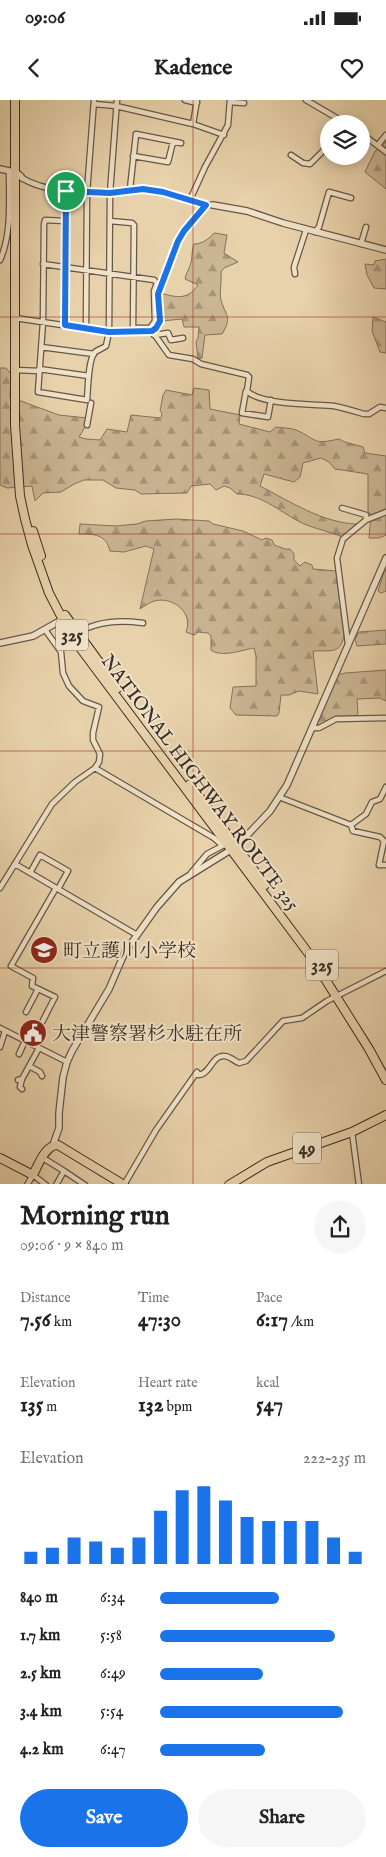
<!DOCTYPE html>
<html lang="en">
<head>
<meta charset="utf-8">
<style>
	body { margin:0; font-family:"IM FELL English","Noto Serif JP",serif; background:#f6f6f6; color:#222; height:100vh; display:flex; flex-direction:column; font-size:19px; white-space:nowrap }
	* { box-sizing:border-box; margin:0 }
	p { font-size:16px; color:#767676 }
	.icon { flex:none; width:28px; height:28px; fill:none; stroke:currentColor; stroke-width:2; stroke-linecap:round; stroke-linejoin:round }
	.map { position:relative; height:1084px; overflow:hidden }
	.drawer { display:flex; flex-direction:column; background:#fff; flex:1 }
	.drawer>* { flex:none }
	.buttons { position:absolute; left:320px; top:15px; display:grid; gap:10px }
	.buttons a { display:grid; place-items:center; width:50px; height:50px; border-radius:50%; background:#fff; box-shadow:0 2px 12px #0003; font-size:25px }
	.pin { position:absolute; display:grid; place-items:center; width:42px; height:42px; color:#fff; margin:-21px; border:2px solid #fff; border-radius:50%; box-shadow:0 1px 5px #0007 }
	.round { display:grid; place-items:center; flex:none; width:52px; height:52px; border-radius:26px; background:#f6f6f6 }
	.overview { display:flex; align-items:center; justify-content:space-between; height:85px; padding:0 20px }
	h1 { font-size:28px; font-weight:800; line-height:38px }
	.stats { display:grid; grid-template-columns:repeat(3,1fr); gap:8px; height:85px; padding:5px 20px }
	.stats div { display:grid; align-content:center }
	.stats b { font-size:21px; font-weight:800 }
	.stats small { font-size:14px; font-weight:400 }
	.stats p { font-size:14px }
	.chart { height:140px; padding:10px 20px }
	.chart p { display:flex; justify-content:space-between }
	.chart svg { width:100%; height:90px; margin-top:5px; stroke:#1a73e8; stroke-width:6 }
	.button { display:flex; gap:10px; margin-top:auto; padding:10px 20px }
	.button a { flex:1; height:58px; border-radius:30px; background:#1a73e8; color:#fff; font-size:20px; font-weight:800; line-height:58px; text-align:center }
	.button a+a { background:#f6f6f6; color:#222 }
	ul { padding:0 20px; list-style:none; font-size:16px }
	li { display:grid; grid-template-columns:80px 60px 1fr; align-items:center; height:38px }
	li i { height:12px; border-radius:6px; background:#1a73e8 }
	.status { display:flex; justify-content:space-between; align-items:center; height:35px; padding:0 25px; background:#fff; direction:ltr }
	.status svg { height:14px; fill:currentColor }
	header { display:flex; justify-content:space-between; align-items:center; height:65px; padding:0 20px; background:#fff; font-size:22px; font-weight:800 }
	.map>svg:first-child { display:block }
</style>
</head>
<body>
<div class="status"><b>09:06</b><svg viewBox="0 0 49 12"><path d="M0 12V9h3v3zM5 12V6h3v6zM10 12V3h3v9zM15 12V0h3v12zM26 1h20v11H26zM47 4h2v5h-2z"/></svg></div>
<header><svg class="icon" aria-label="back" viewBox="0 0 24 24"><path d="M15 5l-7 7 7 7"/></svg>Kadence<svg class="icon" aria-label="heart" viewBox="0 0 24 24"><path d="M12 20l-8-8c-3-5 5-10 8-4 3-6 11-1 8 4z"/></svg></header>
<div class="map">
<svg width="386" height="1085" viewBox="0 0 386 1085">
	<defs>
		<pattern id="forest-firs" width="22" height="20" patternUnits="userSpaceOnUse" patternTransform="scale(1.25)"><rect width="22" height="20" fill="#cbb694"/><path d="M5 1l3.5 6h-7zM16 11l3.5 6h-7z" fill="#a69479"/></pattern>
	</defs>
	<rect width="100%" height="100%" fill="#e8d2ab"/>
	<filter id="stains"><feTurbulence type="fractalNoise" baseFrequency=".004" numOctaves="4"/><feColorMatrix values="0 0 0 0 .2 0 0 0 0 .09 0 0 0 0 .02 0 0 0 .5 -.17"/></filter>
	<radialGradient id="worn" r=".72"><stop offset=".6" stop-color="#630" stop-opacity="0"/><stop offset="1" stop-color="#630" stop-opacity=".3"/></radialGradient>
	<path fill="url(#forest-firs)" stroke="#83725c" d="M386 41V89L365 72 375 51 380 49Z
		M214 133 227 135 224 153 238 162 224 168 221 172C222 180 219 195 221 200 225 215 233 217 222 234L205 235 202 258 198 259 196 242 198 238 199 227H184L182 219 162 221 160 197 164 194C179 198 188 199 198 185L185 179C186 173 188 171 190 166 193 159 191 151 194 144 202 144 209 139 214 133Z
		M386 159V189L374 188 367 175 365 164 374 165 375 161Z
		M373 217 386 222V253L380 252 372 231Z
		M0 268H6L11 274 10 297 59 315 87 318 85 327 79 337 86 339 100 340 107 329 127 332 131 315 161 318 162 313 160 311 163 295 166 290 192 295 194 288 209 290 210 309 240 315 239 324 270 332 276 327C283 328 291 328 296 330 319 340 311 345 339 339L345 342 363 347 365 353 386 356V435L379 438H369L371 414 368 412V374L335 369 329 362 321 358 303 363 300 377 294 382 264 374 260 386C291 402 323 423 357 424L343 437C328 431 311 428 298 421 278 410 260 394 237 394L230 388 224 386 216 390 210 384 191 386 187 393 141 394 135 390 116 388 103 380H84L74 384 61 392 43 393 35 401 32 386 7 388 0 385Z
		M176 419 209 421 213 424 243 431 262 440 266 438 272 440 274 445 285 449H290L294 454V460L300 466 305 462 312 465 313 469 336 471 344 536C340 555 330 550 313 551L318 594 299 591 289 595H281L279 613 277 616 236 615 230 608 233 587 256 586V556L254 548C242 550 222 558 211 550V536L208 533 198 532 194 535 186 532C194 513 173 496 154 501 149 503 144 506 140 509L154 449 146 446 124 452 110 451C106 434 94 434 79 434L80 424 116 426 137 424 146 421Z
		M386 466V491L381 493 378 491Z
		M386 530V544L357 546 355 539 359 532Z
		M386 570V601L380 598 357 599 358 614 355 616H336L320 625H316L338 575 345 573Z"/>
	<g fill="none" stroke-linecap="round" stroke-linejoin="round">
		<g stroke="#665846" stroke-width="7">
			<path id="minor" d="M185 0 197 3
				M306 0 347 24
				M230 2 244 3
				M94 4 116 6 193 24 197 0
				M193 24 224 35
				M361 33 386 52
				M378 45 386 35
				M291 55 303 63 310 64 329 45
				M133 56 168 62 173 42
				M22 78C44 92 83 93 109 93 120 92 131 89 143 89 164 90 186 99 206 105H213
				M130 89 136 34 181 43
				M66 91 65 121 45 120 44 124 43 222 38 292 87 300C88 290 88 259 95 252 98 250 103 248 106 246L109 232 110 93 117 0
				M190 100 205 67 228 25 230 0
				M110 121 132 123 134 125 133 229
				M315 132 319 127 329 92 351 98
				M361 144 366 127
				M0 160C12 134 9 99 9 71
				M43 164 154 180 157 183 154 191 155 221 150 228H136
				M295 174 294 167 306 130
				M15 218 109 232 152 231 156 228 160 221 158 194 178 141 184 131 206 105
				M65 225V121
				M86 228 87 92 94 0
				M152 231 169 255 193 259 201 264 247 275 249 277 247 291C261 305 313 304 334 306 344 308 354 311 364 314H369L380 307 386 308
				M154 235 168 233 171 240 183 238
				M41 247 94 254
				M39 269 89 276
				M15 270 39 271
				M246 291 242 313 268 317 271 300
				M87 325 91 303
				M342 408 366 415V420L343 439 337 458 348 544
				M366 420 386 412
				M78 532C100 521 119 520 143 523
				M312 628H319L336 619 386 618
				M95 668 214 738 222 745
				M279 697 351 725 353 731 380 737 384 741 379 765H386
				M351 725 366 714 372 702 380 699 386 687
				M15 764 137 835
				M30 773 40 755 68 771 58 789
				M191 773 207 754 224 745
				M0 788 52 704 75 682 95 668 99 662 100 654 93 640V633L99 607 83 601 69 586 63 573 61 552 46 531
				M26 912 38 889
				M0 928 67 962
				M31 944 55 897 32 886 33 878 11 866 56 788
				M0 947 5 931
				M19 954 25 941
				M29 966 40 972 42 976
				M18 980 22 979 39 948
				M22 989 20 987 22 979
				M352 1032 359 1085
				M43 1058 64 1071 56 1085
				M64 1071 85 1085
				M33 1075 46 1085
				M27 1085 33 1075
				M124 1085 156 1030 197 972 198 975C210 975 212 955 224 956 230 956 234 961 239 963L246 961 283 921 302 918 327 901 386 871"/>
		</g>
		<g stroke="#665846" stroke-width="8">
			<path id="tertiary" d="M0 69C8 71 18 71 22 78
				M213 105 247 111 283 123 386 150
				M0 543 33 536 65 518
				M53 1045 59 1028V1013L63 977 67 962 72 951 109 889 125 852 157 807 179 782 237 746 270 711 287 685 386 458"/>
		</g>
		<g stroke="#3b2f24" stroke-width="10">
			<path id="primary" d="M0 1058 33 1075C38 1065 46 1044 58 1045L124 1085
				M229 1085 267 1062 352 1032 386 1015"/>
		</g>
		<g stroke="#3b2f24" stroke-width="10">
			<path id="trunk" d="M15 0V325L20 396 25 419 32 445 49 493 63 520 81 549 312 858 369 949 386 980
				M33 431 41 456
				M65 515 118 588
				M190 684 265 785"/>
		</g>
		<use href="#minor" stroke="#f0e2c8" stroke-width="4.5"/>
		<use href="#tertiary" stroke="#f0e2c8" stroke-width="5.5"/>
		<use href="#primary" stroke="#e8d2ab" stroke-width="8"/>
		<use href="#trunk" stroke="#e8d2ab" stroke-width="8"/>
	</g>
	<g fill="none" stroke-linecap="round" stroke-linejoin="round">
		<g stroke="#fff" stroke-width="10">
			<path id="route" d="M143 89 163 92 206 105 184 131 178 141 158 194 160 221 156 228 152 231 109 232 65 225 66 91 110 93Z"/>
		</g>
		<use href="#route" stroke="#1a73e8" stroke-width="6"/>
	</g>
	<path fill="none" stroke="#8f2418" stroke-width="1" stroke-opacity="0.55" d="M193 0V1085M0 217H386M0 434H386M0 651H386M0 868H386"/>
	<defs>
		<g id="school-disc" transform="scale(1.4375)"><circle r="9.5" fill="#8f2418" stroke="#f0e2c8"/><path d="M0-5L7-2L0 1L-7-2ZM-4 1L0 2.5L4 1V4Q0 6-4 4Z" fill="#fff"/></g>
		<g id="civic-disc" transform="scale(1.4375)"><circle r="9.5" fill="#8f2418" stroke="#f0e2c8"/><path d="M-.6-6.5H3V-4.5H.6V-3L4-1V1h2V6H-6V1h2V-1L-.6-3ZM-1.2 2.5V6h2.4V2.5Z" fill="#fff"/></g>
	</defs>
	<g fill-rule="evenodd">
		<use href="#school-disc" x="44" y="850"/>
		<use href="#civic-disc" x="33" y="933"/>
	</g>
	<g text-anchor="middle" stroke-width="4" stroke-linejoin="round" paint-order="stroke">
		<g fill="#f0e2c8" stroke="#716555" stroke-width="1">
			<rect x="56" y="519.5" width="32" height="31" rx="4"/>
			<rect x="306" y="849.5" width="32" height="31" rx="4"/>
			<rect x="293" y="1032.5" width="28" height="31" rx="4"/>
		</g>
		<g font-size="18" font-weight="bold" fill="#3b2f24">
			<text x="72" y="541">325</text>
			<text x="322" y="871">325</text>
			<text x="307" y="1054">49</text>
		</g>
		<g font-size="19" fill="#3b2f24" stroke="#f0e2c8">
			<text transform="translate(201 682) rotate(53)" y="7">NATIONAL HIGHWAY ROUTE 325</text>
		</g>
		<g font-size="19" fill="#3b2f24" stroke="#f0e2c8" text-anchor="start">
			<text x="63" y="857">町立護川小学校</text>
			<text x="52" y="940">大津警察署杉水駐在所</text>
		</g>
	</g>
	<rect width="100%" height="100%" filter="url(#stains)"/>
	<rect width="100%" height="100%" fill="url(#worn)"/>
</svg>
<div class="buttons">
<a><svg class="icon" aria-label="layers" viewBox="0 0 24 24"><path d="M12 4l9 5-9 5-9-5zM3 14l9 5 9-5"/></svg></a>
</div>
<div class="pin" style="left:66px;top:91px;background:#1e9e55"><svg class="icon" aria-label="arrive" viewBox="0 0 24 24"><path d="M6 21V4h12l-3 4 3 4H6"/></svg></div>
</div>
<section class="drawer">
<div class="overview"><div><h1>Morning run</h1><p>09:06 · 9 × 840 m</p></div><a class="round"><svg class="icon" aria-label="share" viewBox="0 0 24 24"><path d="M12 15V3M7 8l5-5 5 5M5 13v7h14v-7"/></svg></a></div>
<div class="stats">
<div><p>Distance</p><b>7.56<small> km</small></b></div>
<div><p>Time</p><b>47:30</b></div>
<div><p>Pace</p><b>6:17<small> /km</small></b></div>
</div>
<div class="stats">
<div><p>Elevation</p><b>135<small> m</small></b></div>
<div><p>Heart rate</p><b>132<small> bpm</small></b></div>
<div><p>kcal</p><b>547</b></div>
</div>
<div class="chart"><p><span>Elevation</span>222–235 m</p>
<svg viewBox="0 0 160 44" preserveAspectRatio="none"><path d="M5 44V38M15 44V36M25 44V31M35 44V33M45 44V36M55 44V31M65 44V18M75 44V8M85 44V6M95 44V13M105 44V21M115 44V23M125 44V23M135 44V23M145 44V31M155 44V38"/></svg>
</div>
<ul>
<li><b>840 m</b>6:34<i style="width:58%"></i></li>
<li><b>1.7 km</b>5:58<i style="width:85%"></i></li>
<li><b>2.5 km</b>6:49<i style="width:50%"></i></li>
<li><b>3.4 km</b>5:54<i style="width:89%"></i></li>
<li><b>4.2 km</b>6:47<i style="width:51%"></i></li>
</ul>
<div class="button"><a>Save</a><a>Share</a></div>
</section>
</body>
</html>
